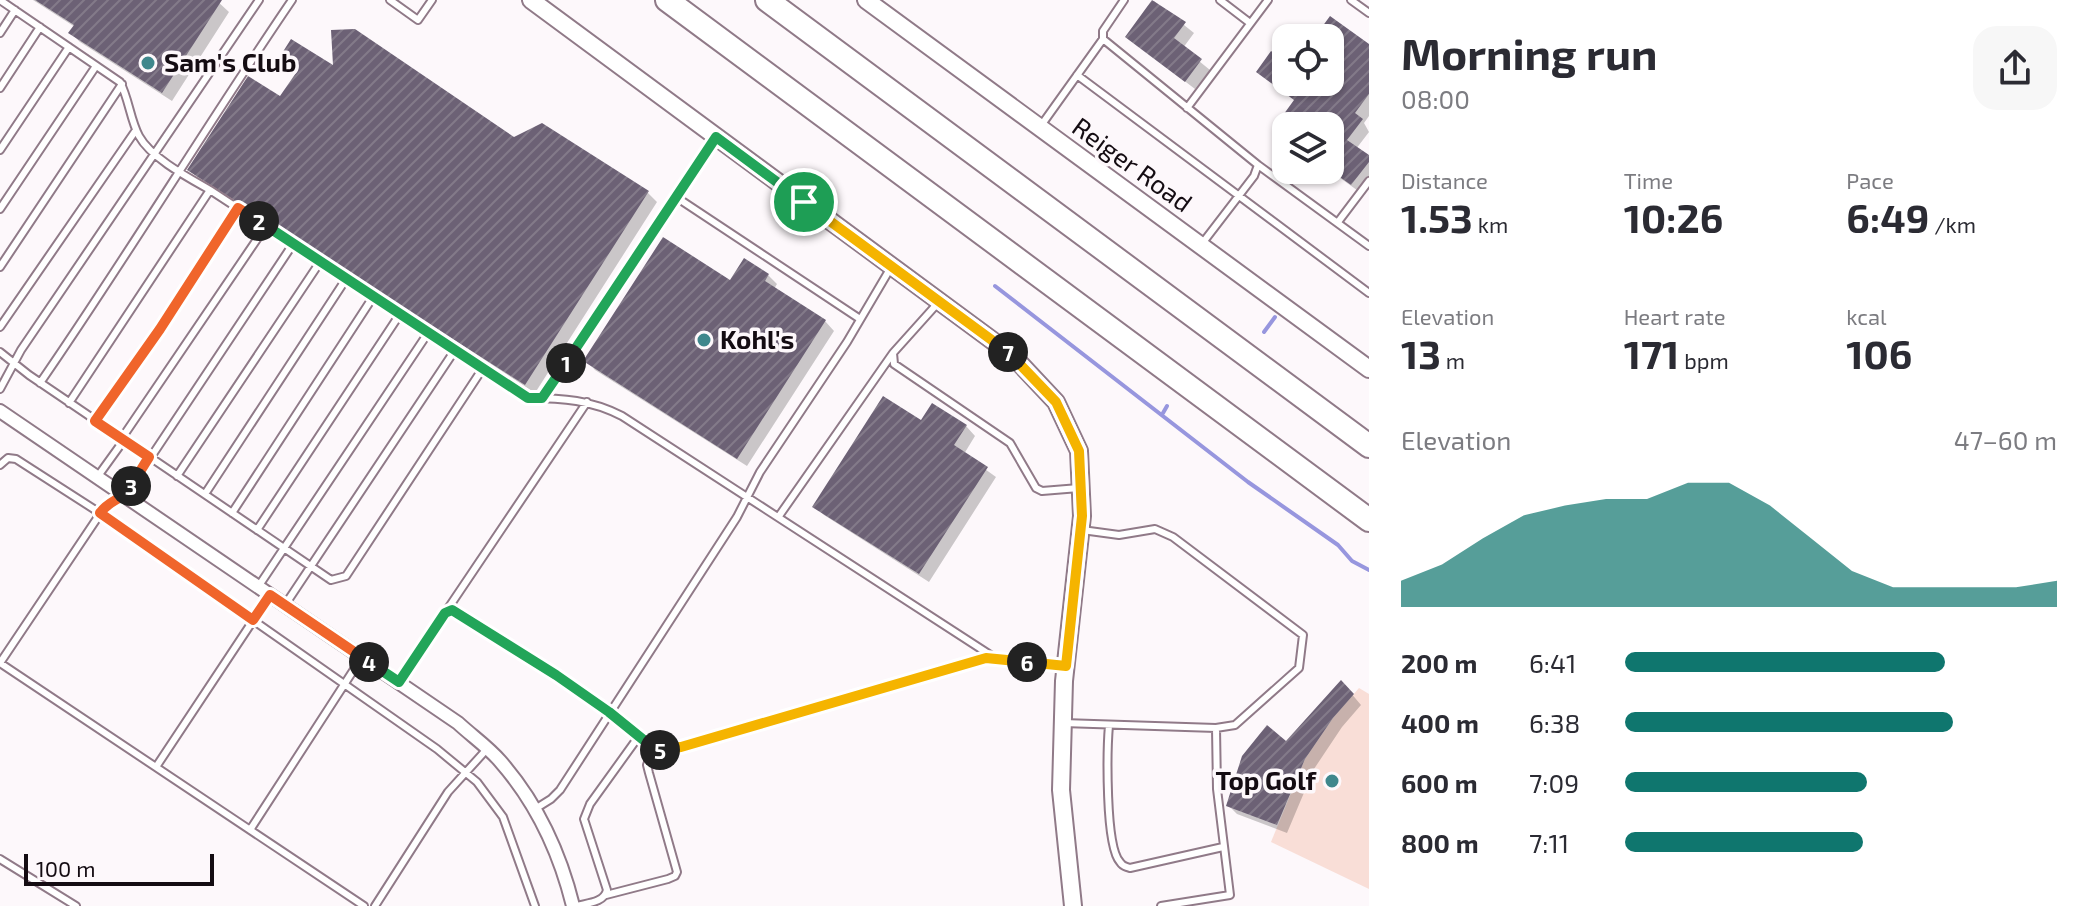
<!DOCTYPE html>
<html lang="en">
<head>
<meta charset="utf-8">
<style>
	body { margin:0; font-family:"Exo 2",sans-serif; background:#f7f7f7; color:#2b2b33; height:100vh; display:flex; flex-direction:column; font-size:30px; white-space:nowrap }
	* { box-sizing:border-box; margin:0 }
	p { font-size:26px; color:#7c7c81 }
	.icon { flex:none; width:44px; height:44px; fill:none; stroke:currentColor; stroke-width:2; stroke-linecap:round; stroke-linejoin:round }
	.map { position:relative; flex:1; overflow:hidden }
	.details { display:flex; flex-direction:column; background:#fff; width:720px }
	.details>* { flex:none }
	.tools { position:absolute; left:1272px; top:24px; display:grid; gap:16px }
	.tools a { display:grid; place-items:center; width:72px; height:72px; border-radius:16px; background:#fff; box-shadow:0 2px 6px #0004; font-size:40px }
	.scale { position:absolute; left:24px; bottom:20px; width:190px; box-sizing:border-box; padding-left:8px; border:4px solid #140c12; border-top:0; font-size:22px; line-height:28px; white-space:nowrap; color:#140c12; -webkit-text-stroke:6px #fdf8fb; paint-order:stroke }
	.pin { position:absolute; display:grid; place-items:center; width:68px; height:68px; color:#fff; margin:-34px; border:4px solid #fff; border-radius:50%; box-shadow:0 2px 8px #0007 }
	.km { position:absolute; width:40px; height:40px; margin:-20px; border-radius:50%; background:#222; color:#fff; font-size:22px; line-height:40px; text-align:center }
	.round { display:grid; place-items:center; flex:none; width:84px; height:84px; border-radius:24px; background:#f7f7f7 }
	.overview { display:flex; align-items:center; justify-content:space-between; height:136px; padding:0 32px }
	h1 { font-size:44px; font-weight:700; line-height:60px }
	.stats { display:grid; grid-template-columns:repeat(3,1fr); gap:12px; height:136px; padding:8px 32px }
	.stats div { display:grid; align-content:center }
	.stats b { font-size:40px; font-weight:700 }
	.stats small { font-size:22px; font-weight:400 }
	.stats p { font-size:22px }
	.chart { height:224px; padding:16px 32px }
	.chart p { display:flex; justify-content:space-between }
	.chart svg { width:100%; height:144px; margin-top:8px; fill:#0f766e; opacity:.7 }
	ul { padding:0 32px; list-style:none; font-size:26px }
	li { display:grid; grid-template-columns:128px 96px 1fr; align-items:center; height:60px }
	li i { height:20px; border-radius:10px; background:#0f766e }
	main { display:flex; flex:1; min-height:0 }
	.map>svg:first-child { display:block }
</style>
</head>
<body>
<main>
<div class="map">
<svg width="1369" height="906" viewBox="0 0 1369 906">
	<defs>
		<pattern id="building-hatch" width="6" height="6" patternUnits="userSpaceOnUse" patternTransform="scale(2)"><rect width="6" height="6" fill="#6c6175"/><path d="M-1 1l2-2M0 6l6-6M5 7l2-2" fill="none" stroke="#837a89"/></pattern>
	</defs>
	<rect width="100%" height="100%" fill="#fdf8fb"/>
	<path fill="#f9ded7" d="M1359 688 1369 694V889L1271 842 1305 759 1333 718Z"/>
	<path fill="#0003" d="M33 0H216L229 12 172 101 80 42 71 33 75 27Z
		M1154 1 1194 33 1183 48 1210 70 1195 89 1127 37Z
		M1330 19 1369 47V116L1364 123 1369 132 1356 149 1369 158V183L1361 193 1329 170 1330 126H1286V139L1276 129 1296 101 1259 72 1286 64V82H1330V38H1316Z
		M282 58 335 69 648 193 657 202 535 393 199 179 190 170 281 99 299 72Z
		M768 275 777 284 774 289 825 321 834 331 747 466 595 370 586 360 731 283Z
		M922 423 966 426 975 436 964 454 996 477 929 582 824 515 815 506Z
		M1350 692 1361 705 1342 727 1314 769 1287 833 1237 814 1228 805 1286 744Z"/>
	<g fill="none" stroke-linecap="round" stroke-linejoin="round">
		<path stroke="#9796de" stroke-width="4" d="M995 286 1248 482 1338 545 1352 561 1369 570
			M1264 332 1275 317
			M1163 413 1167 406"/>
	</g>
	<path fill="url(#building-hatch)" d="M35 0H222L162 93 68 33 74 25Z
		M1152 0 1186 22 1174 38 1202 59 1185 82 1125 37Z
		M1330 16 1369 44V94L1355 113 1363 119 1347 140 1369 155V162L1351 185 1330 170V126H1286V138L1273 129 1294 100 1256 72 1271 51 1286 62V82H1330V38H1314Z
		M355 29 514 137 542 123 649 191 525 385 187 170 248 76 280 96 298 70 279 58 291 39 333 65 331 30Z
		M663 237 730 280 744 258 769 274 765 281 826 320 737 459 583 361Z
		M883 396 921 420 932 403 967 425 954 445 988 467 919 574 812 507Z
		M1341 680 1354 694 1333 718 1305 759 1277 825 1226 806 1242 756 1267 725 1286 741Z"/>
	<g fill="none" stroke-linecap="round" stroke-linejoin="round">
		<g stroke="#907a88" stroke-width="10">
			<path id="lane" d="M0 0 120 82C129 99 130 119 139 136 151 158 189 178 210 190L528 398C563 398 591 400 622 416L995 658
				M390 0 418 20 432 0
				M1124 0 1103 31V39L1258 165 1254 176 1201 245
				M1220 0 1250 23
				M1351 0 1369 13
				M0 33 15 10
				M1077 75 1369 293
				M0 88 40 27
				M1187 108 1268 0
				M1040 127 1103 39
				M0 150 69 47
				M1258 165 1369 246
				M676 197 860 319
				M0 209 96 66
				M1338 222 1369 181
				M0 267 122 84
				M937 304 893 353 894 364 1010 443 1036 488 1042 491 1079 488
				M0 327 136 130
				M0 352 29 375 331 580 346 576 483 368
				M40 383C127 257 206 126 292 0
				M0 389 21 350 259 0
				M542 398 715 138
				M69 403 210 190
				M95 421 160 329 238 208
				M122 438 266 226
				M0 465 8 458 16 459 100 513 437 749 477 782 503 817 535 906
				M98 476 124 440
				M177 476 320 262
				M205 494 346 279
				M232 513 373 297
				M779 516 893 353
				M257 530 400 314
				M1082 530 1119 535 1155 529 1173 537 1303 635 1299 668 1235 725 1216 728 1217 789 1230 895 1161 906
				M258 587 428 333
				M285 605 455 350
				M447 610 587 402
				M0 663 106 505 125 496 293 244
				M0 663 364 906
				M399 682 445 613 452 610 556 675 609 712 651 746 667 750 986 658 1062 666
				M1063 723 1216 728
				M1109 725C1107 749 1105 846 1120 862 1123 867 1125 866 1130 868L1223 847
				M156 767 270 595
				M535 809 551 799 560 790 737 517 760 472 847 342 890 269
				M250 830 362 657
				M0 859 76 906
				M606 895 668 879 675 876 677 872 649 773 647 765 653 747
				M375 906 448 792 487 749
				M576 906C587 903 604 903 607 890L584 819 590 804 639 736"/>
		</g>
		<g stroke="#907a88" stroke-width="16">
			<path id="street" d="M0 411 458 723C472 736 488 747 500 761 536 802 560 853 573 906"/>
		</g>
		<g stroke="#907a88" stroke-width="20">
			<path id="secondary" d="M531 0 1012 355 1056 402 1079 451 1082 516 1064 681 1061 790 1073 906
				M866 0 1369 369"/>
		</g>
		<g stroke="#907a88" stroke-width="26">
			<path id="highway" d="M667 0 1369 520
				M767 0 1369 446"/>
		</g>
		<use href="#lane" stroke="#fff" stroke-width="6"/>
		<use href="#street" stroke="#fff" stroke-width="12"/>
		<use href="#secondary" stroke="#fff" stroke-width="16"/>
		<use href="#highway" stroke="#fff" stroke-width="22"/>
	</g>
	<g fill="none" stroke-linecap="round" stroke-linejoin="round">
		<g stroke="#fff" stroke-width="16">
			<path id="split-1" d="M566 363 716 137 804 202"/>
		</g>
		<g stroke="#fff" stroke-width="16">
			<path id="split-2" d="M259 221 528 398H542L566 363"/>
		</g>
		<g stroke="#fff" stroke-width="16">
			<path id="split-3" d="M131 486 149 457 95 421 160 329 238 208 259 221"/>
		</g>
		<g stroke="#fff" stroke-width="16">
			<path id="split-4" d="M131 486C122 501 110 499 100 513L253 620 270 595 369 662"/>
		</g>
		<g stroke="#fff" stroke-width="16">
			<path id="split-5" d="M369 662 399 682 445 613 452 610 556 675 609 712 651 746 660 750"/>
		</g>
		<g stroke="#fff" stroke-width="16">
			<path id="split-6" d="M660 750 681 747 986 658 1027 662"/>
		</g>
		<g stroke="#fff" stroke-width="16">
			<path id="split-7" d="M1008 352 1056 402 1079 451 1082 516 1066 666 1027 662"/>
		</g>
		<g stroke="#fff" stroke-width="16">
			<path id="split-8" d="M804 202 1008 352"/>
		</g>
		<use href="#split-1" stroke="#22a559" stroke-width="10"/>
		<use href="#split-2" stroke="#22a559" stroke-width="10"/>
		<use href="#split-3" stroke="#f0652b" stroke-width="10"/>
		<use href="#split-4" stroke="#f0652b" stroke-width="10"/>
		<use href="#split-5" stroke="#22a559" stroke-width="10"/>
		<use href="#split-6" stroke="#f5b400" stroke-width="10"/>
		<use href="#split-7" stroke="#f5b400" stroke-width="10"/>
		<use href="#split-8" stroke="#f5b400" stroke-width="10"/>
	</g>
	<g fill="#3f878c" stroke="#fdf8fb" stroke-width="3">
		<circle cx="148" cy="63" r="8"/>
		<circle cx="704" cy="340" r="8"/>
		<circle cx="1332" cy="781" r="8"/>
	</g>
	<g text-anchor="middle" stroke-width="7" stroke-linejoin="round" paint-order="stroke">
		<g font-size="26" font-weight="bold" fill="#140c12" stroke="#fdf8fb" text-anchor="start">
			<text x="164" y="72">Sam's Club</text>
			<text x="720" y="349">Kohl's</text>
			<text x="1316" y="790" text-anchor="end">Top Golf</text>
		</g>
		<g font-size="26" fill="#140c12" stroke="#fdf8fb">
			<text transform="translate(1132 165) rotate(36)" y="9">Reiger Road</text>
		</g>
	</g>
</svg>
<div class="tools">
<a><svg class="icon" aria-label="locate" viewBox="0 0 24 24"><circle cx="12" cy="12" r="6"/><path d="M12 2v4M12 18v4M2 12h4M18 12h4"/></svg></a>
<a><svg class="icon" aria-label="layers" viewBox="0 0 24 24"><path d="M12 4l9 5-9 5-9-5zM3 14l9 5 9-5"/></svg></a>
</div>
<div class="scale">100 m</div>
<div class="pin" style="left:804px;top:202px;background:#1e9e55"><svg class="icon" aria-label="arrive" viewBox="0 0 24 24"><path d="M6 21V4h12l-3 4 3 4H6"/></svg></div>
<b class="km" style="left:566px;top:363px">1</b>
<b class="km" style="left:259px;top:221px">2</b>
<b class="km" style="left:131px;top:486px">3</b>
<b class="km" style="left:369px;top:662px">4</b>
<b class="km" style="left:660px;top:750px">5</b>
<b class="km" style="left:1027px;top:662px">6</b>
<b class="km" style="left:1008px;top:352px">7</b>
</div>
<section class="details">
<div class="overview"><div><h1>Morning run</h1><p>08:00</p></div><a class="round"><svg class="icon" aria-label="share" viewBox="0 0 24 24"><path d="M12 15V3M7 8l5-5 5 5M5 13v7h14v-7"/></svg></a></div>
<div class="stats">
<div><p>Distance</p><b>1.53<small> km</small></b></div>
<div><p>Time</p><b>10:26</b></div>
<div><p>Pace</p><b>6:49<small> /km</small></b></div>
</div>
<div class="stats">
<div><p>Elevation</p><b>13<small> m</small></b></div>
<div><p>Heart rate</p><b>171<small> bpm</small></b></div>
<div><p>kcal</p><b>106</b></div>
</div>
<div class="chart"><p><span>Elevation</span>47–60 m</p>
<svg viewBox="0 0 160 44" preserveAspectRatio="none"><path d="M0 44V36L10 31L20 23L30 16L40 13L50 11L60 11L70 6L80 6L90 13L100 23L110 33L120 38L130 38L140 38L150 38L160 36V44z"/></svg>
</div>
<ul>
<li><b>200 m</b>6:41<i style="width:74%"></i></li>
<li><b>400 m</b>6:38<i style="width:76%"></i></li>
<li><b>600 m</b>7:09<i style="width:56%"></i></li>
<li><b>800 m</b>7:11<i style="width:55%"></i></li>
</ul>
</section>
</main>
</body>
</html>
